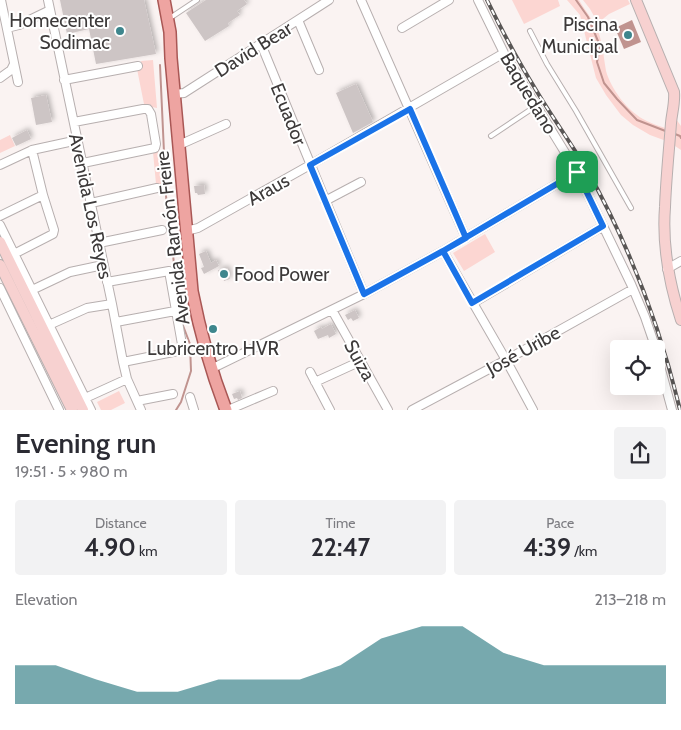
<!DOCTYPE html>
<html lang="en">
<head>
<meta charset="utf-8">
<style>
	body { margin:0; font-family:Cabin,sans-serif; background:#f2f2f3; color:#2b2b33; height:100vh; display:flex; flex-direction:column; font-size:19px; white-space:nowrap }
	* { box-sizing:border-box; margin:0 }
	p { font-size:16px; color:#7c7c81 }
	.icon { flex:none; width:28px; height:28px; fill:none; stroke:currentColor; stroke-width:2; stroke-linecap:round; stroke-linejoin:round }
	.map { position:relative; height:410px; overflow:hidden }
	.drawer { display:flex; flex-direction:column; background:#fff; flex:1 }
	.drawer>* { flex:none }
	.buttons { position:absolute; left:610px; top:340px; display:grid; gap:10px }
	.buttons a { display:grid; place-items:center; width:55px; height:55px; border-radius:5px; background:#fff; box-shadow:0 5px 20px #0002; font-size:25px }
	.pin { position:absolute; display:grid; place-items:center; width:42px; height:42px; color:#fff; margin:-21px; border-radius:10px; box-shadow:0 2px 8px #0006 }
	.round { display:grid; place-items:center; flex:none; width:52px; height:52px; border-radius:5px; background:#f2f2f3 }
	.overview { display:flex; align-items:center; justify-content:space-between; height:85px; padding:0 15px }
	h1 { font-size:28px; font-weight:600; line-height:38px }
	.figures { display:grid; grid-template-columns:repeat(3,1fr); gap:8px; height:85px; padding:5px 15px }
	.figures div { display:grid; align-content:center; border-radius:5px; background:#f2f2f3; text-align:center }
	.figures b { font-size:25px; font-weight:600 }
	.figures small { font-size:14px; font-weight:400 }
	.figures p { font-size:14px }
	.chart { height:140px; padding:10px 15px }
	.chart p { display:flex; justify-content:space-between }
	.chart svg { width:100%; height:90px; margin-top:5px; fill:#3e868d; opacity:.7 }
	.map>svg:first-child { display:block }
</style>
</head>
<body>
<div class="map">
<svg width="681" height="410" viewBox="0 0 681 410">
	<defs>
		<filter id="shadow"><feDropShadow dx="2.5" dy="-2.5" stdDeviation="2.5" flood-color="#0004"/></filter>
	</defs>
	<rect width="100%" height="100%" fill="#faf3f2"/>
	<path fill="#fcd6d2" d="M512 0H558L560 6 524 24Z
		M567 0H579C586 12 596 23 600 37 603 48 604 60 606 71 611 89 627 110 643 119 653 125 665 127 675 132L676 119 681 126V150L669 142 650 135 633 125 621 115 606 95 596 78 580 15Z
		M583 0H628L630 4 609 14 598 23 590 9Z
		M153 60 157 108 146 106 144 104 137 69 142 68 141 61Z
		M10 135 15 146 0 153V140Z
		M159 150 162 185 156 184 153 152Z
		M485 234 495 252 464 271 453 253Z
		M119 391 125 403 111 410H101L97 402Z"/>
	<path fill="#c0938f" d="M632 20 641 42 624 49 615 28Z"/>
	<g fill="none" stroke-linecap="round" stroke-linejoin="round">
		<path stroke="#c0938f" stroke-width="2" d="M576 0 588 17 600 46 597 62 604 83 617 99 637 120 668 132
			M160 65 166 196 175 272 182 323 190 344 191 371 181 402 176 410
			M675 134 680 136 681 138"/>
	</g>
	<path fill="#cdc5c5" filter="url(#shadow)" d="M60 0H144L156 54 96 64 89 29 67 34Z
		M206 0H244L247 4 237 11 240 15 228 23 229 26 205 41 186 13Z
		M356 84 373 122 353 133 336 93Z
		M46 95 52 122 36 125 31 98Z
		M27 130 31 139 16 146 12 138Z
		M204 185 205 194 198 195 197 193H195L194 186Z
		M206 251 211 263 216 260 219 266 204 274 201 268 204 267 199 254Z
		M227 268 230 279 224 281 223 277 220 278 218 270Z
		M355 310 359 318 353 321 351 318 348 320 345 315Z
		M331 324 336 334 329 338 328 335 318 339 314 331 321 327 322 329Z
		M240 391 242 398 238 400 237 398 234 399 232 394Z"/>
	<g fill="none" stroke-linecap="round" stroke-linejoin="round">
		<g stroke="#b7afaf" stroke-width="6">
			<path id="service" d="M170 18 197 0
				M530 31 547 64 576 111 631 208
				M491 136 536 106"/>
		</g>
		<g stroke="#b7afaf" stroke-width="10">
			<path id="minor" d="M1 0 18 82
				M48 0 112 304 123 362 127 379 141 410
				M361 0 466 238
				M478 0 504 53 577 172 631 284 645 317 656 349
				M298 20 319 70
				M7 28 19 25 50 10
				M402 28 449 0
				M261 44 364 294
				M0 78 11 70 14 64
				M64 80 138 66
				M175 94 184 93 329 0
				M74 122 143 109H148L151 114 156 144 155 148 83 163
				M179 145 226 124
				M0 165 32 150 78 140
				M325 201 361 182
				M91 203 157 188
				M0 216 43 195
				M0 225 91 410
				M186 231 198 228 310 165 504 53
				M99 243 162 230
				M443 251 506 360 533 410
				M12 255 53 234 54 230 43 195 32 150
				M667 269 681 261
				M107 282 169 271 183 350 123 362
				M0 288 59 410
				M32 290 70 272 103 265
				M473 303 603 226
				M332 310 388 410
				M116 322 175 311
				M49 325 87 308 112 304
				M656 351 672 410
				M211 369 364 294 443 251 577 172
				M310 372 330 410
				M315 382 361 361
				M190 397 194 410
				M81 400 127 379
				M137 401 173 394
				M228 410 273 391
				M412 410 506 360 633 289"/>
		</g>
		<g stroke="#b7afaf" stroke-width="12">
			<path id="secondary" d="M636 0 674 92C675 103 672 112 671 123 669 151 666 179 665 207 662 246 669 283 681 320
				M0 242 83 410
				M0 265 72 410"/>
		</g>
		<g stroke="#a95755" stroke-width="14">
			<path id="primary" d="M164 0 170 32 171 58 192 291C200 332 211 371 226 410"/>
		</g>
		<use href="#service" stroke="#fff" stroke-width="4"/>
		<use href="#minor" stroke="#fff" stroke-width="8"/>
		<use href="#secondary" stroke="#f7d1d0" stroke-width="10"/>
		<use href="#primary" stroke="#eea4a1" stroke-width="11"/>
		<g stroke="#595655" stroke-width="4">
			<path id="rail" d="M487 0C502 31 518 61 536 90 552 117 571 143 587 170 629 245 660 326 680 410"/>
		</g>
		<use href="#rail" stroke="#fff" stroke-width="2" stroke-dasharray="5.5" stroke-linecap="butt"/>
	</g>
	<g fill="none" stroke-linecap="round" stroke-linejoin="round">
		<g stroke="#fff" stroke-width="10">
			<path id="route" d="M577 172 443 251 364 294 310 165 410 109 466 238 443 251 472 303 603 226 577 172"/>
		</g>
		<use href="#route" stroke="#1a73e8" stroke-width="6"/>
	</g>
	<g fill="#3e868d" stroke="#fff" stroke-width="2">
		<circle cx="120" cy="31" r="5"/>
		<circle cx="628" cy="35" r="5"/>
		<circle cx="224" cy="274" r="5"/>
		<circle cx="213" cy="329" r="5"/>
	</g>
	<g text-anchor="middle" stroke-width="4" stroke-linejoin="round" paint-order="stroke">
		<g font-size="19" fill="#3d3a3a" stroke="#fff" text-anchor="end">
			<text x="110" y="27">Homecenter<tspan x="110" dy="22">Sodimac</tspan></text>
			<text x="618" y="31">Piscina<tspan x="618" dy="22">Municipal</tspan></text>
			<text x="234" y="281" text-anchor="start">Food Power</text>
			<text x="213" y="355" text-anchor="middle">Lubricentro HVR</text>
		</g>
		<g font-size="19" fill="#3d3a3a" stroke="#fff">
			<text transform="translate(253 49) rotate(-32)" y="7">David Bear</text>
			<text transform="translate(529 93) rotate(59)" y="7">Baquedano</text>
			<text transform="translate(289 114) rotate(68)" y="7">Ecuador</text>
			<text transform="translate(268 189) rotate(-29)" y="7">Araus</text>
			<text transform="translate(91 206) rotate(78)" y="7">Avenida Los Reyes</text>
			<text transform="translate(172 238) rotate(-97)" y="7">Avenida Ramón Freire</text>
			<text transform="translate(523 350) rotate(-29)" y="7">José Uribe</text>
			<text transform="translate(360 360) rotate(61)" y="7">Suiza</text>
		</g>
	</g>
</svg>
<div class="buttons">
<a><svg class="icon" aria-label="locate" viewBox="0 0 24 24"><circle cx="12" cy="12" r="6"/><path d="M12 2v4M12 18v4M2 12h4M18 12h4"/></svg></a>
</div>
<div class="pin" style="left:577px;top:172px;background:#1e9e55"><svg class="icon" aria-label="arrive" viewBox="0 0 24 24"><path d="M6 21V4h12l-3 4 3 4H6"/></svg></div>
</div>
<section class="drawer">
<div class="overview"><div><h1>Evening run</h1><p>19:51 · 5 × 980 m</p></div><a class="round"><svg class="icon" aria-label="share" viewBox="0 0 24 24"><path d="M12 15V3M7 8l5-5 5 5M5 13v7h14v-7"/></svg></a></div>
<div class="figures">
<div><p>Distance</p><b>4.90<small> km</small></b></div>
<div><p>Time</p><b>22:47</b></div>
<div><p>Pace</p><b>4:39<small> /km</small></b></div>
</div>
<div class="chart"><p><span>Elevation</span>213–218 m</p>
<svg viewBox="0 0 160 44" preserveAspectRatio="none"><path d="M0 44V25L10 25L20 32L30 38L40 38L50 32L60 32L70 32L80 25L90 12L100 6L110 6L120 19L130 25L140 25L150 25L160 25V44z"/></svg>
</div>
</section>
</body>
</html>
